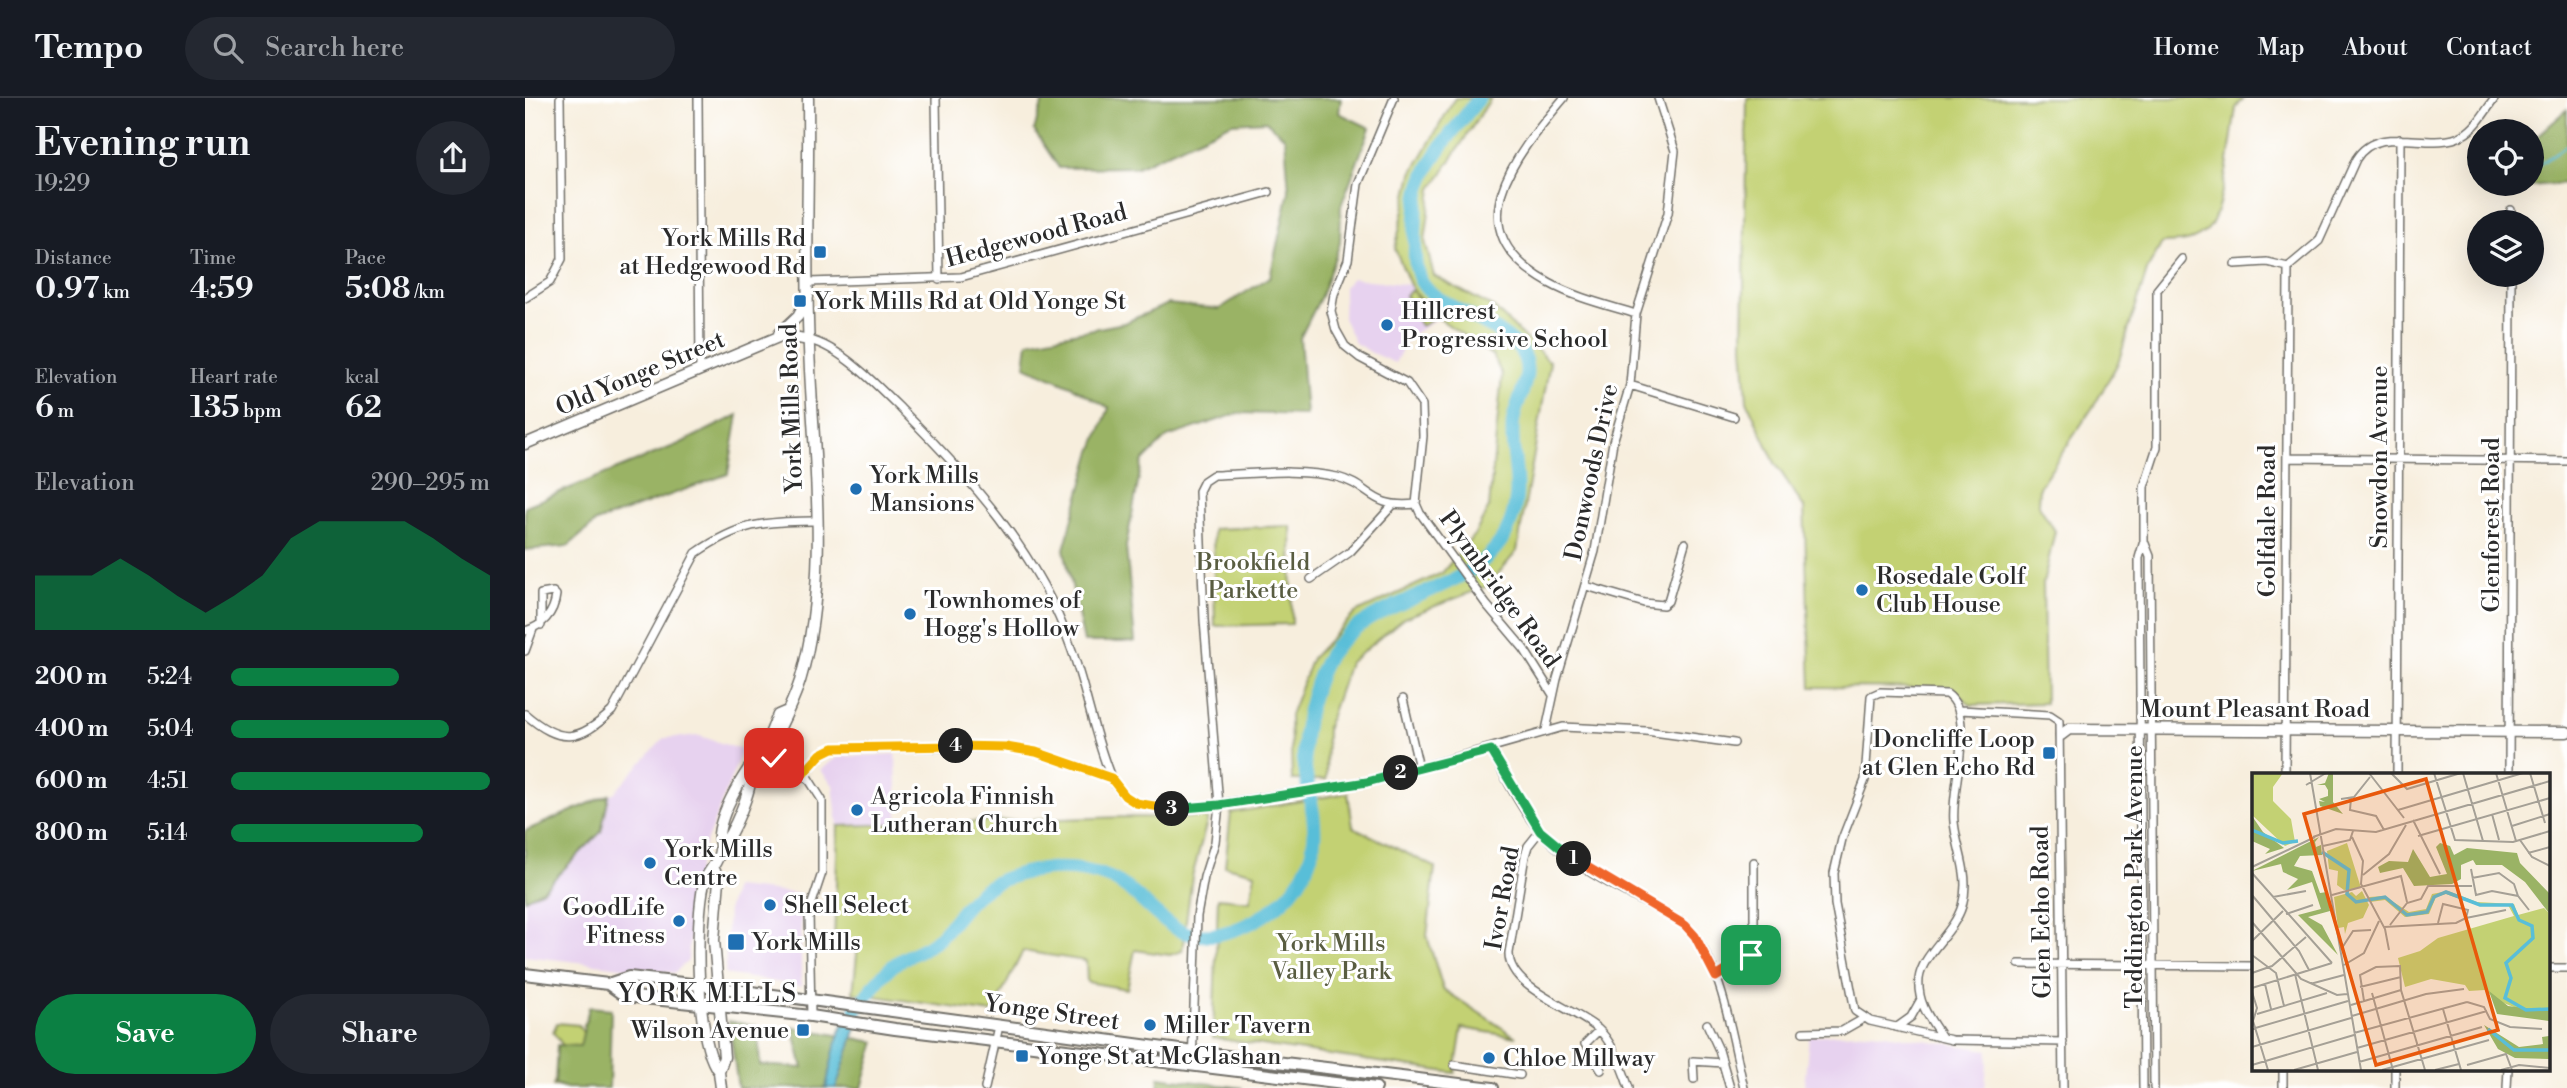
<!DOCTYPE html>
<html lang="en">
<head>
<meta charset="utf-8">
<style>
	body { margin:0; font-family:"Libre Bodoni",serif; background:#242831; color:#f1f3f6; height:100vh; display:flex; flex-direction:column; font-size:26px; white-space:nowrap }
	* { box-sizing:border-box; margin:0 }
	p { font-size:23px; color:#9ea1a6 }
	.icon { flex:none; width:38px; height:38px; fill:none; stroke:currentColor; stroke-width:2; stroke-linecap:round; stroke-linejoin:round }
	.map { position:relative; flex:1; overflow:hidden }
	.panel { display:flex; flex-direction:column; background:#171b24; width:525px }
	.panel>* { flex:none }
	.fabs { position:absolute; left:1942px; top:21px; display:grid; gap:14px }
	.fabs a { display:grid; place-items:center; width:77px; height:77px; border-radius:50%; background:#171b24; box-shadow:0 7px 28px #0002; font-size:35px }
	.pin { position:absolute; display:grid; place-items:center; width:60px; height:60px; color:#fff; margin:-30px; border-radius:14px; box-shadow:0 4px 10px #0006 }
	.km { position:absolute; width:35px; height:35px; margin:-18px; border-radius:50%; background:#222; color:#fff; font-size:19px; line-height:35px; text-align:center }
	.round { display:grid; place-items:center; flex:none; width:74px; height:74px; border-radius:37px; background:#242831 }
	.headline { display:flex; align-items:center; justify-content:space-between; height:119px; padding:0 35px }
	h1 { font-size:38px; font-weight:600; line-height:52px }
	.stats { display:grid; grid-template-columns:repeat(3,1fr); gap:10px; height:119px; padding:7px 35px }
	.stats div { display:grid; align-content:center }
	.stats b { font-size:30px; font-weight:600 }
	.stats small { font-size:19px; font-weight:400 }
	.stats p { font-size:19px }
	.chart { height:196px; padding:14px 35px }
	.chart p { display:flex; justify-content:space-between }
	.chart svg { width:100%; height:126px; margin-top:7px; fill:#0b8043; opacity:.7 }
	.cta { display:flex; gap:14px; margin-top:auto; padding:14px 35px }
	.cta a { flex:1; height:80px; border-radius:42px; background:#0b8043; color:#fff; font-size:28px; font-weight:600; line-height:80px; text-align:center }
	.cta a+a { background:#242831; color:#f1f3f6 }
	ul { padding:0 35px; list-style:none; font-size:23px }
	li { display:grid; grid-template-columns:112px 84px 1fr; align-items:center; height:52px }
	li i { height:18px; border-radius:9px; background:#0b8043 }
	header { display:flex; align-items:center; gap:42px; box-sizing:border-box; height:98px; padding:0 35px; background:#171b24; border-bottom:2px solid #363941 }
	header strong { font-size:33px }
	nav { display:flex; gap:38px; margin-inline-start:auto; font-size:24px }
	.search { width:490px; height:63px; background:#242831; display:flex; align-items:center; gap:18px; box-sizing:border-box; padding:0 24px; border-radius:38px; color:#9ea1a6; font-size:26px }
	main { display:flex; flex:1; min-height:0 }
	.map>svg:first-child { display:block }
</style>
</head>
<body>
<header>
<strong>Tempo</strong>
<div class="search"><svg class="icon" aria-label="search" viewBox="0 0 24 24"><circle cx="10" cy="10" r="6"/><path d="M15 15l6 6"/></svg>Search here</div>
<nav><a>Home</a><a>Map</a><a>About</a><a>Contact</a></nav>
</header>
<main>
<section class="panel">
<div class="headline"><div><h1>Evening run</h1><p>19:29</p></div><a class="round"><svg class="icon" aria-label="share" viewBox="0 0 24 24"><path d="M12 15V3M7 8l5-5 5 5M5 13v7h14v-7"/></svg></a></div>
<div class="stats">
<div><p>Distance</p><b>0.97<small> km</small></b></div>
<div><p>Time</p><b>4:59</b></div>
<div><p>Pace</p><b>5:08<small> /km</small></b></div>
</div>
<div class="stats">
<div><p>Elevation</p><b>6<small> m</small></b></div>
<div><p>Heart rate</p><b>135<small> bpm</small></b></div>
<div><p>kcal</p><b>62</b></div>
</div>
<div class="chart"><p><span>Elevation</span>290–295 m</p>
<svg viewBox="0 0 160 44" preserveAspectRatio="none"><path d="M0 44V25L10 25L20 25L30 19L40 25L50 32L60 38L70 32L80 25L90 12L100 6L110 6L120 6L130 6L140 12L150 19L160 25V44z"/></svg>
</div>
<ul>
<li><b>200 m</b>5:24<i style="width:65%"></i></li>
<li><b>400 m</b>5:04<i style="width:84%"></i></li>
<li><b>600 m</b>4:51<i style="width:100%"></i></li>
<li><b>800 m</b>5:14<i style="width:74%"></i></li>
</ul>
<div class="cta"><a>Save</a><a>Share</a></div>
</section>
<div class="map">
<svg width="2042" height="990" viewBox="0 0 2042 990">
	<rect width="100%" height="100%" fill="#fff"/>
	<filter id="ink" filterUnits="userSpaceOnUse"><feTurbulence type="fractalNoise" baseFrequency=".0143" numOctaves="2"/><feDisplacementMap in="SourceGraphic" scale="14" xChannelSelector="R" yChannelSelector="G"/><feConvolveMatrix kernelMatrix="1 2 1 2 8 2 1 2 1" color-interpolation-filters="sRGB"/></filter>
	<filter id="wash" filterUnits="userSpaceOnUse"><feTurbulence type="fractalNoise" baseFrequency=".00686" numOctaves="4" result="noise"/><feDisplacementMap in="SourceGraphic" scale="28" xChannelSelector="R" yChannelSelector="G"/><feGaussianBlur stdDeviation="1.57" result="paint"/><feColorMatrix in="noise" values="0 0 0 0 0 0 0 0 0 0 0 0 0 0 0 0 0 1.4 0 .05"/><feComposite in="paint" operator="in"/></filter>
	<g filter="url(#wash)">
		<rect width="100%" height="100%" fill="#f7eedd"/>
		<path fill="#e7d2ef" d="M827 180 885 187 902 212 913 221 884 238 870 265 847 255 830 245 818 220 819 189Z
			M175 638 217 652 176 757 167 799 163 863 149 875 0 858V801L18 792 76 734 84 697 90 694 139 640Z
			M371 656 373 726 313 728 308 687 295 672 312 659Z
			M209 789 276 796V888L200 876 203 810Z
			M1347 934 1463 952 1460 990H1279L1284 938Z"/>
		<path fill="#c3d173" stroke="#777e4f" stroke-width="2" d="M930 0H966L907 91 900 143 909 178 969 210 1025 264 992 453 963 488 879 520 824 565 802 629 801 682H767L765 617 787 560 830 515 917 475 950 436 964 409 977 277 968 258 902 212 885 187 870 151 887 75Z
			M1222 0H1719L1711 10C1707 34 1698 118 1682 132 1668 145 1655 144 1637 145L1623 170 1593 265 1570 306 1514 389 1513 406 1530 433 1518 486 1520 605 1446 607 1426 590 1286 589 1279 409 1250 365 1222 303 1218 247Z
			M887 192 907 222 896 228 880 197Z
			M766 428 767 526 690 528 688 431Z
			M823 695 828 729 910 769 902 838 918 891 991 939 937 930 930 975 688 940 693 800 725 803 730 775 700 768 706 715Z
			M601 719 683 720 667 779 657 853 645 857 610 852 602 891 562 884 561 863 498 853 467 915 328 895 333 847 309 845 313 728Z
			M32 925 54 927 57 933 60 932 59 926H76L44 989 28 988 39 949 28 934Z"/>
		<path fill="#9ab365" stroke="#626f48" stroke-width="2" d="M519 0H816L814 15 845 30 816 108 815 145 796 198 775 240 781 317 714 315 642 339 617 364 601 448 610 544H559L539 451 566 356 584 310 546 288 500 268 503 244 599 225 643 206 694 211 745 179 764 93 760 40 741 23 707 25 612 69 534 70 509 32Z
			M2042 12V85L1975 90 1977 86H2007V43Z
			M213 317 203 376 71 424 43 448 0 452V410L3 407 154 346Z
			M84 697 76 734 18 792 0 801V733Z
			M64 909 86 911 84 990H42L30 986 32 947 55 948Z
			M204 923 233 928 235 967 278 970 268 929 350 944 337 990H213Z
			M634 979 718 990H633Z"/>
		<path fill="#59bed8" stroke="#427482" stroke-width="2" d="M341 899 311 990H301C308 957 312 919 341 899Z"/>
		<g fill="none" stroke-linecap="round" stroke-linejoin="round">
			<path stroke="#59bed8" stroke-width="2.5" d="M2007 71 2042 47"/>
			<path stroke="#59bed8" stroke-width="14" d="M331 912C343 897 354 878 370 866 382 857 397 853 409 844 430 826 442 799 468 786 502 769 549 765 585 780 610 791 627 817 650 830 688 852 747 820 770 789 810 734 775 696 779 643 780 621 792 576 804 557 852 486 981 501 991 400 994 375 985 349 988 324 991 301 1012 275 995 252 977 229 929 214 906 195 892 184 889 165 890 148 890 131 891 112 894 95 901 61 933 28 954 0"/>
		</g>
	</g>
	<g filter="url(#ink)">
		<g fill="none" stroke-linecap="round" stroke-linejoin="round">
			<g stroke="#726f69" stroke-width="10">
				<path id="street" d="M173 0 175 273
					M411 0 414 182
					M869 0 833 86 823 162 809 196 806 213 811 232 820 248 835 260 882 285 897 307 898 338 891 406 895 415 961 506 999 551 1028 597
					M1039 0C989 59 928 132 1024 185 1051 200 1082 207 1111 216
					M1986 124V112
					M1710 166 1742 164 1763 169
					M1763 169 1794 143 1831 61C1855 23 1906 55 1938 37 1952 29 1961 12 1970 0
					M284 184 436 179 744 94
					M0 200 25 184 37 161 35 0
					M284 242C314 248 353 288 376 311 445 380 512 453 545 547 562 592 569 641 588 684L599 698 611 705 661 711 851 682 1038 629 1121 633 1209 645
					M1105 287 1209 319
					M1762 360 2042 363
					M1619 443 1625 458 1629 990
					M786 481 825 454 868 407
					M1061 488 1119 505 1138 507 1143 503 1160 445
					M0 533C17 528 29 516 31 497L28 494 16 496V527
					M0 553 8 531
					M878 601 894 670
					M1435 612 1525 617 1534 623 1538 990
					M0 616C36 647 54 644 87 613L171 455C216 424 238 424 290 423
					M1021 632 1032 581 1070 453 1088 344 1105 287 1111 216 1143 115 1150 53 1133 0
					M966 652C980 678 996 712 1016 734 1053 776 1113 798 1160 827 1199 867 1206 937 1219 990
					M236 656 283 680 297 702V775L284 814 286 918
					M278 676 296 656 308 650 481 649 511 654 586 680
					M1760 677 1763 169
					M1872 677 1875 41
					M1984 677 1986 177
					M1015 733 1003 748 1000 758 984 855C983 891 1050 910 1073 931 1088 944 1098 972 1104 990
					M1494 866 1729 868
					M2023 870H2042
					M1191 879 1218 864 1229 850V764
					M1182 926 1194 952 1205 990
					M1372 929 1386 919 1395 903
					M1074 932 1060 946 1076 972
					M1278 934 1317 933 1338 921
					M1417 939C1405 921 1392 905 1394 881 1397 856 1429 835 1437 808 1446 777 1432 754 1429 724 1425 691 1452 617 1422 596L1355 594 1346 598 1340 682 1317 741 1309 775 1310 806 1330 913 1345 923 1427 942 1538 944
					M929 967 995 977
					M667 968 672 818 679 779 690 744 694 707 679 522 674 393 679 383 688 377C727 376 773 370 812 379 847 388 844 411 891 406
					M1169 981 1168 963 1198 965
					M460 990 474 928
					M1618 990 1614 460 1619 443V389L1632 349V192L1657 161
					M1758 990V971
					M1870 990V971
					M1982 990 1983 971"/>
			</g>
			<g stroke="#726f69" stroke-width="13">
				<path id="secondary" d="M254 236 273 218 283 199
					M0 346 258 237 284 242
					M1536 637 1544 631 2042 634
					M239 651 253 617 260 614
					M195 751C208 736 228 691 226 672
					M189 771 194 782 189 842 199 959 194 974 196 990
					M194 974C170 944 170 823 179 785 182 773 194 765 195 752 196 746 193 741 194 736 197 710 226 660 247 645 257 626 268 604 275 583 306 479 288 357 284 250 280 167 284 83 283 0"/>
			</g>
			<g stroke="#726f69" stroke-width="14">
				<path id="primary" d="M0 876 83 886 104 879 175 887 669 954 968 990
					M83 886 100 898 286 918 370 931 851 990"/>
			</g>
			<use href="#street" stroke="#fff" stroke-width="7"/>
			<use href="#secondary" stroke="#fff" stroke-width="10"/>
			<use href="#primary" stroke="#fff" stroke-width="10"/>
		</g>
	</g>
	<g fill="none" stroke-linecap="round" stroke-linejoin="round" filter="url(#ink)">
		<g stroke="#fff" stroke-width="14">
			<path id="split-1" d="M1049 761 1160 827 1170 838 1191 879 1226 857"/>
		</g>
		<g stroke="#fff" stroke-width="14">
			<path id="split-2" d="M876 675 966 652 1015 733 1049 761"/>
		</g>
		<g stroke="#fff" stroke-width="14">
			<path id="split-3" d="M647 711 694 707 842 684 876 675"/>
		</g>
		<g stroke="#fff" stroke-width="14">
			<path id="split-4" d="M431 648 481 649 511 654 586 680 600 698 611 705 647 711"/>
		</g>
		<g stroke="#fff" stroke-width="14">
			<path id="split-5" d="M249 660 278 676 296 656 308 650 431 648"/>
		</g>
		<use href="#split-1" stroke="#f0652b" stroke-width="9"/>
		<use href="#split-2" stroke="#22a559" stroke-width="9"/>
		<use href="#split-3" stroke="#22a559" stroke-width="9"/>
		<use href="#split-4" stroke="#f5b400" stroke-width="9"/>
		<use href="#split-5" stroke="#f5b400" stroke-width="9"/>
	</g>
	<g fill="#1f6fb2" stroke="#fff" stroke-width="2.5">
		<rect x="288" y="147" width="14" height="14" rx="3.5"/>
		<rect x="268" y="196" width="14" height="14" rx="3.5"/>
		<circle cx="862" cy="227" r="7"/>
		<circle cx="331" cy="391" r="7"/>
		<circle cx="1337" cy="492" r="7"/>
		<circle cx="385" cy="516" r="7"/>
		<rect x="1517" y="648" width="14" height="14" rx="3.5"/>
		<circle cx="332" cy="712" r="7"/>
		<circle cx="125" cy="765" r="7"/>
		<circle cx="245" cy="807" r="7"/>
		<circle cx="154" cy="823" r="7"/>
		<rect x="202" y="835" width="18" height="18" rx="3.5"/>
		<circle cx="625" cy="927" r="7"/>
		<rect x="271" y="925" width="14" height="14" rx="3.5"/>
		<rect x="490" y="951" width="14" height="14" rx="3.5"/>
		<circle cx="964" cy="960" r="7"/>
	</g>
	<g text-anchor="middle" stroke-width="6" stroke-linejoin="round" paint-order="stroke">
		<g font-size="24" fill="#2b2b2b" stroke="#fff">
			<text transform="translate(511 137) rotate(-15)" y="8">Hedgewood Road</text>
			<text transform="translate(115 275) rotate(-23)" y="8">Old Yonge Street</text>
			<text transform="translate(266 310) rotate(-92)" y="8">York Mills Road</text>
			<text transform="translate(1854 359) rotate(-90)" y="8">Snowdon Avenue</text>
			<text transform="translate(1066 374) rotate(-78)" y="8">Donwoods Drive</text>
			<text transform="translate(1742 423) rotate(-90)" y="8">Golfdale Road</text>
			<text transform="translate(1966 427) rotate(-90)" y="8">Glenforest Road</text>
			<text transform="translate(975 491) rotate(54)" y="8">Plymbridge Road</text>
			<text x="1730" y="619">Mount Pleasant Road</text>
			<text transform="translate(1609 779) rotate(-90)" y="8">Teddington Park Avenue</text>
			<text transform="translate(977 800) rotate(-80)" y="8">Ivor Road</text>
			<text transform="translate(1516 814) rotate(-91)" y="8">Glen Echo Road</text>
			<text transform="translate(527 914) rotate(8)" y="8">Yonge Street</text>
		</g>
		<g font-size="24" fill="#2b2b2b" stroke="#fff" text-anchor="start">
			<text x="281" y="148" text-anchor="end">York Mills Rd<tspan x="281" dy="28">at Hedgewood Rd</tspan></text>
			<text x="289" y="211">York Mills Rd at Old Yonge St</text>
			<text x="876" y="221">Hillcrest<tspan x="876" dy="28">Progressive School</tspan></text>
			<text x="345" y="385">York Mills<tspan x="345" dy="28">Mansions</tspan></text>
			<text x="1351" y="486">Rosedale Golf<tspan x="1351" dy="28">Club House</tspan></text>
			<text x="399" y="510">Townhomes of<tspan x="399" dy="28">Hogg's Hollow</tspan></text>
			<text x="1510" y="649" text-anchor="end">Doncliffe Loop<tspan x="1510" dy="28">at Glen Echo Rd</tspan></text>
			<text x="346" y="706">Agricola Finnish<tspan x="346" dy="28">Lutheran Church</tspan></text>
			<text x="139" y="759">York Mills<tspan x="139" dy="28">Centre</tspan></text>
			<text x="259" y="815">Shell Select</text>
			<text x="140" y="817" text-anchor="end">GoodLife<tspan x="140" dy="28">Fitness</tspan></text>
			<text x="227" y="852">York Mills</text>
			<text x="639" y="935">Miller Tavern</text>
			<text x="264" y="940" text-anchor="end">Wilson Avenue</text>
			<text x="511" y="966">Yonge St at McGlashan</text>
			<text x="978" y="968">Chloe Millway</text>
		</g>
		<g font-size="24" fill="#595d41" stroke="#fff">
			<text x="728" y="472">Brookfield<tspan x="728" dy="28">Parkette</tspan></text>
			<text x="806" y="853">York Mills<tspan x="806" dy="28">Valley Park</tspan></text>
		</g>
		<g font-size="26" letter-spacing="2" fill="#2b2b2b" stroke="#fff">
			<text x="183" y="904">YORK MILLS</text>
		</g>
	</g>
	<g transform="translate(1727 675)">
		<rect width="298" height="298" fill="#f7eedd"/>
		<path d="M0 0H31L21 14V28L39 46 43 69 33 73 0 42ZM95 70 109 115 92 117 85 112 86 98 77 96 75 78ZM110 118 117 132 111 145 96 150 93 161 92 154 86 155 82 124 100 119 104 123ZM196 118 225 129 262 131 266 142 292 135 297 140V238H272L244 227 233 217 217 218 213 212 179 206 153 214 146 185 168 178 186 165 262 143 256 132 229 133 194 121 184 124 177 141 153 144 133 127 118 129 117 124 132 123 157 139 174 136 180 121Z" fill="#c3d173"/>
		<path d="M77 0H81V29L91 41 68 33 67 28 73 29 67 26 76 23V17L73 12H65L73 10ZM0 43 11 59 32 75 13 81 18 76 0 68ZM67 64 63 69 64 74 69 72 70 82 48 83 42 93 60 98 68 120 75 119 78 138 56 144 70 152 86 182 46 142 69 136 60 109 35 117 46 106 31 99 29 91 0 98ZM188 70 198 73 202 82 215 75 265 80 268 90 297 120V140L273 109 250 92H224L221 87 209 92V106L200 111 162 113 151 95 128 100 126 94 137 88 156 89 161 76 178 104 195 101 184 74ZM237 218 256 233 297 238V248L245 241ZM232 252 267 274 291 271 290 264 297 263V286L263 285 246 276Z" fill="#9ab365"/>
		<path fill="none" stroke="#59bed8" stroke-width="3.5" d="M0 57 31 70 46 68M70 79 97 97 95 121 104 129 133 124 155 142 175 139 182 124 194 119 228 132H260L267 147 280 153 281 165 254 190 259 205 253 225 274 237 298 236M236 256 262 277H298"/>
		<path fill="none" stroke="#a5a096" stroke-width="2" d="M58 0 109 297M117 0 152 45M139 0 155 16 209 0M182 0 203 67 261 69 298 58M211 0 231 68M244 0 264 68M278 0 293 50M54 12 74 0M99 25 98 37 124 43 132 57M89 26 102 24 118 4M146 37 271 0M240 41 247 67M161 47 188 101M260 53 298 41M166 63 298 25M61 64 84 56 124 59 298 8M100 64 111 88 109 111 133 156 137 177M268 67 280 84 298 93M71 73 98 67 101 58M276 80 298 74M0 94 63 64M219 96 224 122 240 118 266 123 277 137M0 100 80 190M111 102 137 81 154 52M220 105 247 100 262 111 266 123M0 122 47 178 57 197M80 122 149 103 155 129M21 124 54 118M34 141 61 132M214 145 254 137M0 149 49 206 85 222 95 221M138 152 155 130 169 126 176 113H220M132 154 204 150 214 145 216 137 191 131 186 150M0 168 31 138M88 178 101 158 119 157M0 182 24 200 32 233M92 192 112 180 127 148M0 200 20 193 54 164M43 201 66 297M13 211 19 236M58 211 92 202M108 214 149 204M0 215 80 190M0 219 5 235 1 248 16 297M120 220 141 297M112 228 108 202 124 194 148 193 149 217 173 297M215 229 232 234 238 246 258 254 290 256M99 232 149 217M191 236 209 297M5 241 75 220M100 243 174 221 212 216M0 256 96 228M102 260 215 229M0 274 99 245M105 275 235 238M107 289 230 254M0 292 102 262M215 292 254 281 260 297M42 297 105 279M130 297 237 267M183 297 207 291M249 297 267 292 298 295"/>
		<path fill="#e8590c" fill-opacity="0.15" stroke="#e8590c" stroke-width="3.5" d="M174 6 246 257 124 292 52 41Z"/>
		<rect width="298" height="298" fill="none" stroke="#2b2b2b" stroke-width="3.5"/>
	</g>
</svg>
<div class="fabs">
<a><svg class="icon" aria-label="locate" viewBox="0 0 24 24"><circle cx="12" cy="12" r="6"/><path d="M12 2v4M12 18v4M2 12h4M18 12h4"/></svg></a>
<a><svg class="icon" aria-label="layers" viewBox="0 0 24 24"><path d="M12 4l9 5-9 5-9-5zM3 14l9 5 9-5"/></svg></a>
</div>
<div class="pin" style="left:1226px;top:857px;background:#1e9e55"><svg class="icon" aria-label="arrive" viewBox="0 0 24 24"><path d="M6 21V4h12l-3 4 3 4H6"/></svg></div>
<div class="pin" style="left:249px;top:660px;background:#d93025"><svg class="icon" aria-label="check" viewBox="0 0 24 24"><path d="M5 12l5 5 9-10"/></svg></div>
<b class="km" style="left:1049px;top:761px">1</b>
<b class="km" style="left:876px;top:675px">2</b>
<b class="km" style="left:647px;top:711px">3</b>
<b class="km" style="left:431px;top:648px">4</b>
</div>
</main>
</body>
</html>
